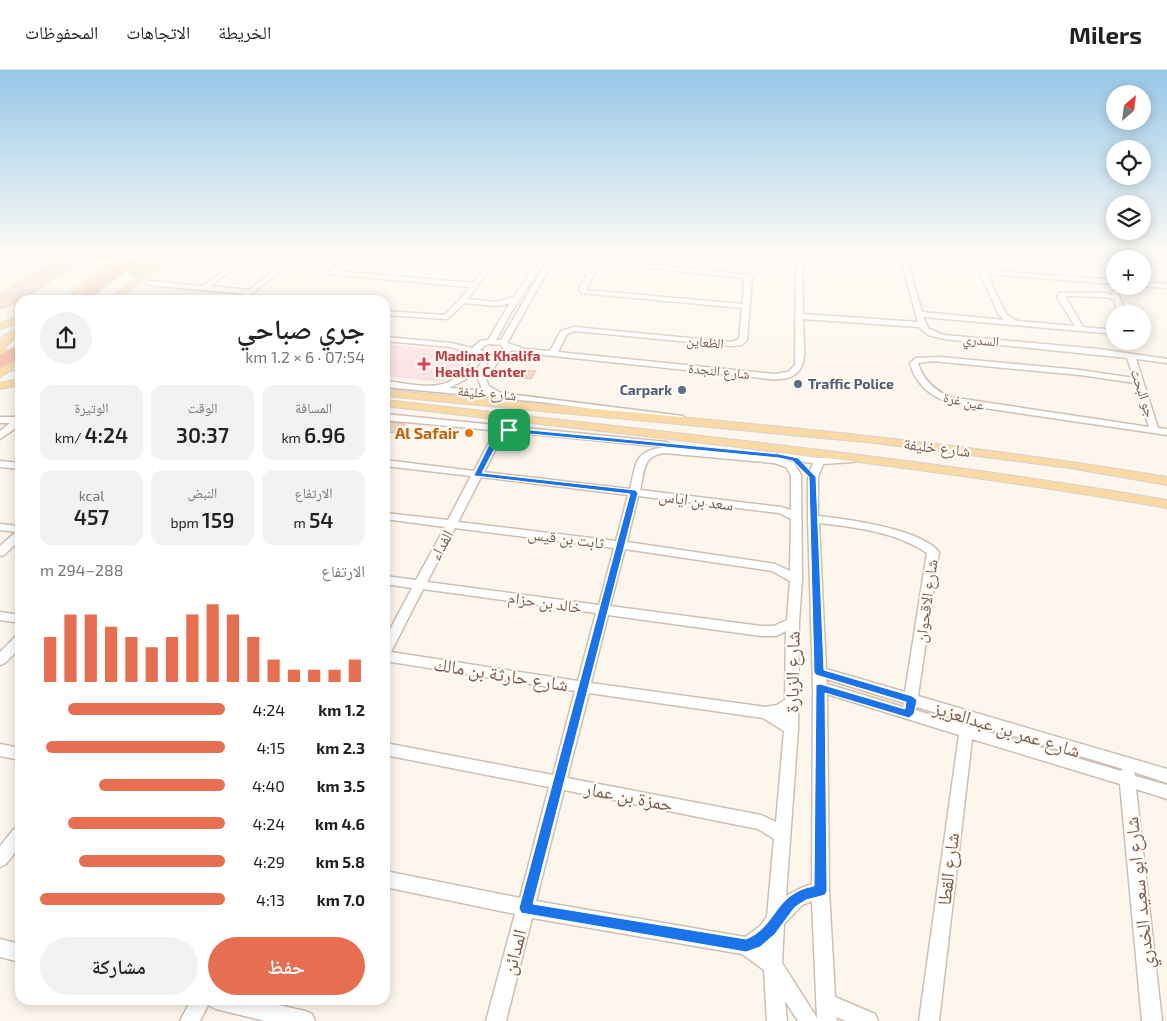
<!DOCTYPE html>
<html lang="ar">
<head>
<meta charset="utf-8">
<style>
	body { margin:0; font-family:"Exo 2","Noto Naskh Arabic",sans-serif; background:#f2f2f2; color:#222; direction:rtl; height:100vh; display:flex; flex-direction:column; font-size:19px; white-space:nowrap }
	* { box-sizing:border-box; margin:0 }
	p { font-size:16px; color:#767676 }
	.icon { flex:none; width:28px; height:28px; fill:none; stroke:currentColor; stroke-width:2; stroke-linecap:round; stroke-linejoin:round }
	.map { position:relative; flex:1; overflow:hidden; direction:ltr }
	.panel { position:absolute; left:15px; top:225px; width:375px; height:710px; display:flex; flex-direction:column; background:#fff; border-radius:15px; box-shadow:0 2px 12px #0003; direction:rtl }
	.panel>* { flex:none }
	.needle { width:32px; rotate:28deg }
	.buttons { position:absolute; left:1106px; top:15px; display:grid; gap:10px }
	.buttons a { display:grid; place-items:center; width:45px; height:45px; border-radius:50%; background:#fff; box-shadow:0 2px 12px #0003; font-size:25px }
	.pin { position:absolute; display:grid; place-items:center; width:42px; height:42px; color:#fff; margin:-21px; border-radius:10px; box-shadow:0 2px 8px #0006 }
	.round { display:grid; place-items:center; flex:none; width:52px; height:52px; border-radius:26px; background:#f2f2f2 }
	.headline { display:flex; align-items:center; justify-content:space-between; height:85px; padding:0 25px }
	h1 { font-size:28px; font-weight:600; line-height:38px }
	.figures { display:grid; grid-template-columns:repeat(3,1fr); gap:8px; height:85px; padding:5px 25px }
	.figures div { display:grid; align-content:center; border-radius:12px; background:#f2f2f2; text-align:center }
	.figures b { font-size:21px; font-weight:600 }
	.figures small { font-size:14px; font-weight:400 }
	.figures p { font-size:14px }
	.chart { height:140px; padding:10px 25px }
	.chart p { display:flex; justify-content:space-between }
	.chart svg { width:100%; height:90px; margin-top:5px; stroke:#e76f51; stroke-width:6 }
	.primary-button { display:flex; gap:10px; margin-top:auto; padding:10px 25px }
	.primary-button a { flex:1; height:58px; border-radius:30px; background:#e76f51; color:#fff; font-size:20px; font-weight:600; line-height:58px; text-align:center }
	.primary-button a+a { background:#f2f2f2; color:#222 }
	ul { padding:0 25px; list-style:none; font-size:16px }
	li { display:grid; grid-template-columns:80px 60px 1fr; align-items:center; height:38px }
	li i { height:12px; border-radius:6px; background:#e76f51 }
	header { display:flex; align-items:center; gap:30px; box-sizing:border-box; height:70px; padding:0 25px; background:#fff; border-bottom:1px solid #e0e0e0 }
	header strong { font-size:24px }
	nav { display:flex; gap:28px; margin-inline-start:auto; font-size:18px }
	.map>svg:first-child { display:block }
</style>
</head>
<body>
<header>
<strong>Milers</strong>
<nav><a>الخريطة</a><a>الاتجاهات</a><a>المحفوظات</a></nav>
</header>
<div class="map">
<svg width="1167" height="951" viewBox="0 0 1167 951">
	<rect width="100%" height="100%" fill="#fdf6ec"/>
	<path fill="#fbdfe3" d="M385 274 470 283 455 307 440 312 385 306Z"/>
	<path fill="#f3d5c3" stroke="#e6bba3" d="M54 190H82L20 231 0 239V224Z
		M516 299 536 301 531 309 513 307Z
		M390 352 405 354 399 363 385 362Z"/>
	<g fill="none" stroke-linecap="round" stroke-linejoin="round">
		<g stroke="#d1beb0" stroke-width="3">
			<path id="minor" d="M243 186H251L210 216 249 220 291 186H299L244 230H236L244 224 149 215 146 213 149 211 202 216 233 194 188 191 185 189 186 188 238 190Z
				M346 186H353L337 201 473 213 491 188 490 186H496L497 188 468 229 497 232 514 227 542 186H548L512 241 496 270H501L550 186H556L507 273 525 279 550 281 561 261 574 257 731 272 739 269 742 238 582 223 579 219 596 186H602L600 189 748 205 752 208 747 270 742 275 731 276 575 261 567 264 558 282 774 304 788 302 795 295 796 186H802L803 244 918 252 900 186H906L922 242 1005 250 999 245 972 186H978L985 200 1115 210V214L987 204 1006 244 1017 251 1075 256 1057 227 1059 223H1104L1112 225 1113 221H1117L1126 244H1118L1114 229 1104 227 1065 226 1083 257 1115 260V264L923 247 929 259 944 265 1099 279 1167 289V293L1136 289 1158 358 1167 359V365L951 333C931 327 915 314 910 293L916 288 940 287 1080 300 1134 308 1127 288 944 269 928 265 919 257 803 249C803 280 814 312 770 309L525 283 512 280 501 288 486 309 489 316 501 323 683 346 685 348 680 351 541 332 385 317V311C428 316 449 326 477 285L451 277 385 271V267L451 273 472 278 480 271 488 270 510 233 497 236 465 233 447 249 385 245V241L445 245 460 229 470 217 329 204V202ZM599 193 744 208 743 234 586 220ZM491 274 501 275 504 279 493 284 480 280 485 275ZM483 288 492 289 478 309 482 319 487 321 449 318 468 308ZM932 291 1080 305 1135 313 1149 357 950 327C934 320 923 310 918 293Z
				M1124 186 1167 187V191L1127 188Z
				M1142 212 1167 214V218L1142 216Z
				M10 294 20 297V302L10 298Z
				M385 344 667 372 669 374 664 377 512 362 500 371 484 402 630 419C637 392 633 382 664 377L776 387 777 384 780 383 819 388 856 387 858 389 856 391 853 392 823 394 818 407V446C847 449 921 459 939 482L918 626 1167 699V713L1134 702 1135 706 1167 715V729L1136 719 1162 951H1142L1120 714 972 669 939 951H919L959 665 827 624 829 821 835 927 875 944 878 951H846L836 947 837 951H798L785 931 787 951H767L764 900 742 884 532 848 506 951H486L515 844 385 817V801L520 828 549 717 385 685V673L553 705 575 621 385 591V569L412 518 385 514V506L416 510 445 457 385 449V443L448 450 471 406 385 396V390L474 401 491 369 501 361 385 350ZM664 383 774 393 786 397 791 405V440L781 437 640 420C645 401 642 386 664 383ZM782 389 813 393 808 407V449L813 617 812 814 801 818 786 826 798 659 799 552 802 509 801 405 794 393ZM481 407 628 425 616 471 458 452ZM638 426 779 443 791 449 790 501 775 494 627 472ZM819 453C855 457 896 462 927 483L905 622 826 599ZM455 458 614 478 599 535 427 512ZM625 479 772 501 790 511 787 550 774 556H761L610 536ZM423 519 596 543 578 611 391 582ZM608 545 761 566H776L786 561 785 630 777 635 765 637 591 613ZM826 609 904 633 903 637 827 614ZM589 623 763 648 784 661 776 752 761 745 567 708ZM917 637 963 651 961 654 915 640ZM974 654 1123 699 1121 701 974 658ZM564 720 758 759 774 769 767 847 760 856 745 867 536 831ZM812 831 817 948 782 893 784 854 802 835Z
				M0 347H20V355L0 369V361L10 353H0Z
				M0 391 20 393V399L0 397Z
				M0 454 20 456V470L4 485 0 486V476L16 462 0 460Z
				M0 542 20 545V553L0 550Z
				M20 565V578L5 593 0 595V582L15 567Z
				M0 674 20 678V690L0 686Z
				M20 757V776L6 794 0 797V776L14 759Z
				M0 869 20 874V892L0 887Z
				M191 930H256L305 941 312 944 315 951H265L216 939 208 935 200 951H180Z"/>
		</g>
		<g stroke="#dad1cd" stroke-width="2">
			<path id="major" d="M122 186H132L72 230H62Z
				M164 186H173L117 230H108Z
				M20 246V252L0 259V253Z
				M20 256V263L5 277 14 290 20 288V295L0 307V299L7 295 0 284V270L5 265Z
				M20 309V315L0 319V313Z
				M385 320C647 345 907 363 1167 407V415L1070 398 875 373 385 326Z
				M385 330C646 360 908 386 1167 430V438C908 393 646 367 385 336Z"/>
		</g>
		<g stroke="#dad1cd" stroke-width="3">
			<path id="highway" d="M134 186H145L86 230H74Z
				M150 186H160L137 205H131V201Z"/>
		</g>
		<use href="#minor" fill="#fff" fill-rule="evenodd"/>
		<use href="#major" fill="#fbd9a5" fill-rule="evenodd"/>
		<use href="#highway" fill="#f7b7a3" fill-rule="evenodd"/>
		<g stroke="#dad1cd" stroke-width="12" stroke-linecap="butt">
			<path id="highway-bridge" d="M0 292 20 280"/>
		</g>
		<use href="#highway-bridge" stroke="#f7b7a3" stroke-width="11"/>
	</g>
	<linearGradient id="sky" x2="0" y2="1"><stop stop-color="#97c7e8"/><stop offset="0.58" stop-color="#fefbf6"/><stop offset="1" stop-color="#fefbf6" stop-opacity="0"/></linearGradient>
	<rect width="1167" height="320" fill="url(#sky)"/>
	<path fill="#1a73e8" stroke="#fff" fill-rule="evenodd" d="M509 358 779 384 798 388 816 407 824 600 912 626 917 630 914 644 909 648 825 623 827 821 825 825 806 830 795 837 775 864 760 877 746 882 521 843 519 838 630 424 475 406 474 405 493 367ZM510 362 779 388 793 391 809 407 814 602 816 605 906 632 905 639 820 614 816 615 814 816C774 823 777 857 746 869L533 834 638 423 635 420 482 403 499 370Z"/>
	<path fill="#e0444e" stroke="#fffaf3" stroke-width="2" d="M421.5 286.5h5v5h5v5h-5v5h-5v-5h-5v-5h5z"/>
	<g fill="#5c6f8a" stroke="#fffaf3" stroke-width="2">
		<circle cx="798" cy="314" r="5"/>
		<circle cx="682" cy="320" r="5"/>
	</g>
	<circle fill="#e8710a" stroke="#fffaf3" stroke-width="2" cx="469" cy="363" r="5"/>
	<g text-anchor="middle" stroke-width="4.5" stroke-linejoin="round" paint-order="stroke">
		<g font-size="14" fill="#7a5c4d" stroke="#fffaf3">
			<text transform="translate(981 270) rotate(5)" y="5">السدري</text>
			<text transform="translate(705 272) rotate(5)" y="5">الظعاين</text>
			<text transform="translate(719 301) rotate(6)" y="5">شارع النجدة</text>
			<text transform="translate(487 323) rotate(5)" y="5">شارع خليفة</text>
			<text transform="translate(1143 323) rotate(72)" y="5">جو البحث</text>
			<text transform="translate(964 331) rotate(12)" y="5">عين غرة</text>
		</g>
		<g font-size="14" font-weight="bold" fill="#be3a42" stroke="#fffaf3" text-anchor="start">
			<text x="435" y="291">Madinat Khalifa<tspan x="435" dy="16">Health Center</tspan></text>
		</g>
		<g font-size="14" font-weight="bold" fill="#4e5e75" stroke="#fffaf3" text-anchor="start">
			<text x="808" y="319">Traffic Police</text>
			<text x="672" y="325" text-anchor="end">Carpark</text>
		</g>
		<g font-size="16" font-weight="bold" fill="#c56008" stroke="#fffaf3" text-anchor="end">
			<text x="459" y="369">Al Safair</text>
		</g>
		<g font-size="16" fill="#7a5c4d" stroke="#fffaf3">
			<text transform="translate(937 377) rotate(7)" y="6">شارع خليفة</text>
			<text transform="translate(696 430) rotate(7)" y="6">سعد بن اياس</text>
			<text transform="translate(566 468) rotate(7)" y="6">ثابت بن قيس</text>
			<text transform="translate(441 475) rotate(-62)" y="6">الفداء</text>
			<text transform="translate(926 531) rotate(-82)" y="6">شارع الاقحوان</text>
			<text transform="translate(545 532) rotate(8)" y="6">خالد بن حزام</text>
		</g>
		<g font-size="19" fill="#7a5c4d" stroke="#fffaf3">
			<text transform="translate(792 602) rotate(-89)" y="7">شارع الزبارة</text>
			<text transform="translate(501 604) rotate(9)" y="7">شارع حارثة بن مالك</text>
			<text transform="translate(1007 659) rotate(17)" y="7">شارع عمر بن عبدالعزيز</text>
			<text transform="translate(629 726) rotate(11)" y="7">حمزة بن عمار</text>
			<text transform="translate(948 799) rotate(-83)" y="7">شارع القطا</text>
			<text transform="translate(1139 823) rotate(-96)" y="7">شارع ابو سعيد الخدري</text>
			<text transform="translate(514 882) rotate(-75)" y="7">المدائن</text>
		</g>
	</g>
</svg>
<div class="buttons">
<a><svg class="needle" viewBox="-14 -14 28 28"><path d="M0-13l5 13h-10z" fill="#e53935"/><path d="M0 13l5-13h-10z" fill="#767676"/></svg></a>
<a><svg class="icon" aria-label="locate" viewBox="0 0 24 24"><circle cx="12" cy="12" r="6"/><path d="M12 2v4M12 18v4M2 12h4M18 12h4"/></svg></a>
<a><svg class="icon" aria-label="layers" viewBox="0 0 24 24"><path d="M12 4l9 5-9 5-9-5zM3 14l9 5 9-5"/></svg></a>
<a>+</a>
<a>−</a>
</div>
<div class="pin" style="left:509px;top:360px;background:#1e9e55"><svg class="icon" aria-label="arrive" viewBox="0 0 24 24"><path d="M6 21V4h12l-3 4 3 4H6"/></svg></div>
<section class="panel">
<div class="headline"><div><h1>جري صباحي</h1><p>07:54 · 6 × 1.2 km</p></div><a class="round"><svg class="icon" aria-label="share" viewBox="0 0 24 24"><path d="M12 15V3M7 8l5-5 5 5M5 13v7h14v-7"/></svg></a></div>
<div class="figures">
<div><p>المسافة</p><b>6.96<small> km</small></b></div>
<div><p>الوقت</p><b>30:37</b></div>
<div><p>الوتيرة</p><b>4:24<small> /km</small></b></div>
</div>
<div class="figures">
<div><p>الارتفاع</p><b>54<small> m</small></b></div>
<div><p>النبض</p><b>159<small> bpm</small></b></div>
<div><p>kcal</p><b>457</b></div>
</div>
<div class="chart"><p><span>الارتفاع</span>288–294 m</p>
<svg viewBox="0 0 160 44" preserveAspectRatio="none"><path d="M5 44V22M15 44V11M25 44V11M35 44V17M45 44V22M55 44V27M65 44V22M75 44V11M85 44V6M95 44V11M105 44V22M115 44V33M125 44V38M135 44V38M145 44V38M155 44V33"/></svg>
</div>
<ul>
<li><b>1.2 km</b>4:24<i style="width:85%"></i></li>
<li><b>2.3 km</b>4:15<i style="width:97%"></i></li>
<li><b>3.5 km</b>4:40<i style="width:68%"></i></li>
<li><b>4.6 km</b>4:24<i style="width:85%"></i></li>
<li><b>5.8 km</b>4:29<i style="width:79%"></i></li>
<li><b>7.0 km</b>4:13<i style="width:100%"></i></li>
</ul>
<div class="primary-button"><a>حفظ</a><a>مشاركة</a></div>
</section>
</div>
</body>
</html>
